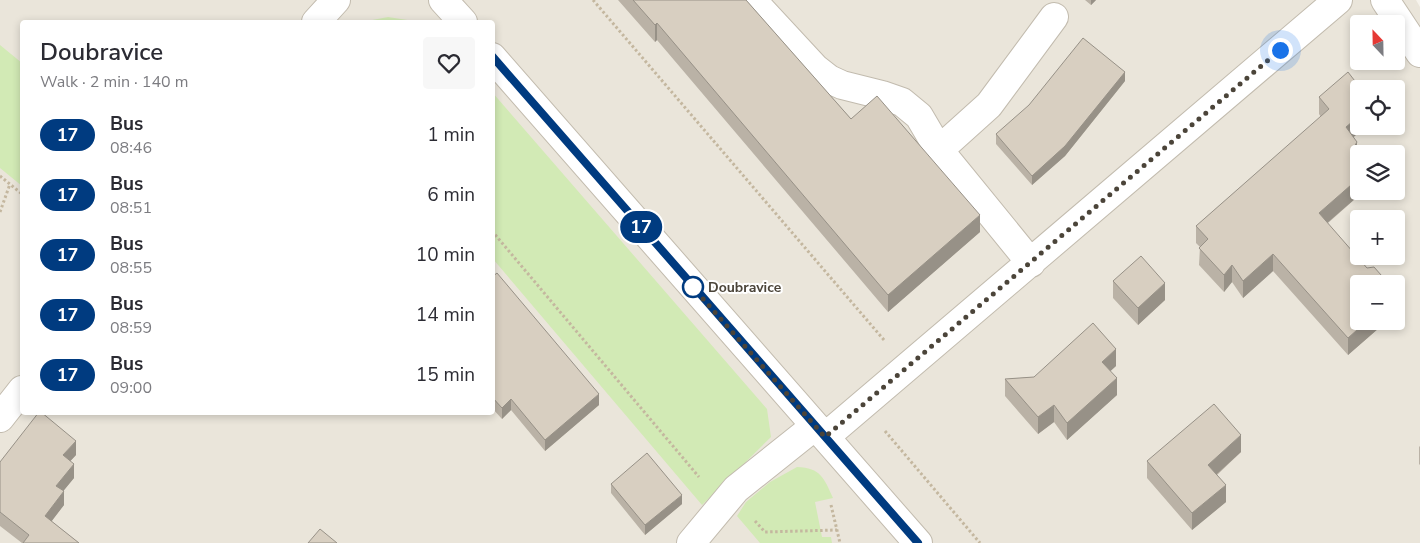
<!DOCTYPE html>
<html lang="en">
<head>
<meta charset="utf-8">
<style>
	body { margin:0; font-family:"Nunito Sans",sans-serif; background:#f7f7f7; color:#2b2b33; height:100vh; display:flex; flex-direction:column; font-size:19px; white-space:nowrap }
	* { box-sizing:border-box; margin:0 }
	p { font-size:16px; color:#7c7c81 }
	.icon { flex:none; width:28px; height:28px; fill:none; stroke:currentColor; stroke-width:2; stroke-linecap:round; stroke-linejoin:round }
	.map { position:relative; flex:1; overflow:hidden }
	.side { position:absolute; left:20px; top:20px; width:475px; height:395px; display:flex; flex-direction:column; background:#fff; border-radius:5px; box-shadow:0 2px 8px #0003 }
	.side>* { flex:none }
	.badge { padding:0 10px; border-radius:16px; font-size:18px; line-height:32px }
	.needle { width:32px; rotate:338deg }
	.tools { position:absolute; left:1350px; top:15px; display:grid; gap:10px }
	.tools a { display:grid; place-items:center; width:55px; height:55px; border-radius:5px; background:#fff; box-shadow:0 2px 8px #0003; font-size:25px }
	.you { position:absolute; width:25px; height:25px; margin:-12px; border:4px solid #fff; border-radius:50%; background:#1a73e8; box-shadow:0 0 0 8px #1a73e833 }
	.map>.badge { position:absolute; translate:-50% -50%; box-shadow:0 0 0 2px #fff }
	.round { display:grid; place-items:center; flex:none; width:52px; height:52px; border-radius:5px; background:#f7f7f7 }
	.overview { display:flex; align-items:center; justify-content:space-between; height:85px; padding:0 20px }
	h1 { font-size:24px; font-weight:600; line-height:38px }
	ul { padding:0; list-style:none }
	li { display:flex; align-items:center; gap:15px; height:60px; padding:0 20px }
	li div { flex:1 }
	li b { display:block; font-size:19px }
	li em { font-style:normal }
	li .badge { min-width:55px; font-weight:700; text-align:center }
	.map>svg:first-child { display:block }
	.residential { fill:#eae5da; fill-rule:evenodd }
	.green { fill:#d2eab5 }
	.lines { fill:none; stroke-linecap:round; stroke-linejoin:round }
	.minor-casing { stroke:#c2bbae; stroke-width:30 }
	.path { stroke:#c4b79f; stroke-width:3; stroke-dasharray:2.5 2.5; stroke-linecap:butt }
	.minor { stroke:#fff; stroke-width:28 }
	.wall { fill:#bab2a6 }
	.shaded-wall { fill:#979187 }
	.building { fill:#d8cfc1; stroke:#979187 }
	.line-casing { stroke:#fff; stroke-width:11 }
	.line { stroke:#003b80; stroke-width:8 }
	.walk { stroke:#4b4439; stroke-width:5; stroke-dasharray:0 9 }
	.stop-dot { fill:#fff; stroke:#003b80; stroke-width:2.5 }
	.labels { text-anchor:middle; stroke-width:4; stroke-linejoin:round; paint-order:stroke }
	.stop-label { font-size:14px; font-weight:bold; fill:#4b4439; stroke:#fff; text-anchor:start }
</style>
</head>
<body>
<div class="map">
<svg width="1420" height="543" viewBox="0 0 1420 543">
	<rect width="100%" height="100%" fill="#f6f3ec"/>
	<path class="residential" d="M 0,0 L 1416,0 L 1420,7 L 1420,543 L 0,543 ZM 22,22 L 492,22 L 492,412 L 22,412 ZM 1359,24 L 1396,24 L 1396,61 L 1359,61 ZM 1359,89 L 1396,89 L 1396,126 L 1359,126 ZM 1359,154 L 1396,154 L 1396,191 L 1359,191 ZM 1359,219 L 1396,219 L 1396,256 L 1359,256 ZM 1359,284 L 1396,284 L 1396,321 L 1359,321 Z"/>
	<path class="green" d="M 388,17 L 420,22 L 362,22 Z
		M 0,45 L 22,63 L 22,186 L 0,168 Z
		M 492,92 L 767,409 L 771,437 L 702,505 L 493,259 Z
		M 797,467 C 821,468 824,478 833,498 L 815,502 L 822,537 L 831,537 L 832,543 L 760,543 L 737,516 L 746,502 L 770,482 Z"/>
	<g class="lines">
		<defs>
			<path id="minor" d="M 443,0 L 463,22
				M 752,0 L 815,68 L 829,79 L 842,85 L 882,95 L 902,102 L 919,116 L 939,150 L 1031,263
				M 1385,0 L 1420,53
				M 316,22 L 336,0
				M 492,57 L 918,543
				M 939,150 L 989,105 L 1054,17
				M 0,418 L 22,390
				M 825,437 L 1338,0
				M 691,543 L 736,489 L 815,426"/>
		</defs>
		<use href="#minor" class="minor-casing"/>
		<path class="path" d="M 593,0 L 884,340
			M 0,176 L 22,194
			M 0,212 L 10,184
			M 492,231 L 699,477
			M 885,431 L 980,543
			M 831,505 L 840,543
			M 755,521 L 765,532 L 837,530"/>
		<use href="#minor" class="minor"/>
	</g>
	<path class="wall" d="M 618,0 L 746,0 L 851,119 L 980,232 L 888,312 L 657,40 L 655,42 Z
		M 1085,0 L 1096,0 L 1091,5 Z
		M 1125,81 L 1065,156 L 1032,185 L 996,144 L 996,134 Z
		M 1319,97 L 1353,137 L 1357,151 L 1359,191 L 1364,191 L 1328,223 L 1359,321 L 1387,321 L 1348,355 L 1273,271 L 1243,298 L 1232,282 L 1224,292 L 1199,265 L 1200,247 L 1196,243 L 1196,226 L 1321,117 L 1319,114 Z
		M 492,277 L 599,405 L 545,451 L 511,410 L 502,419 L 492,408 Z
		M 1113,281 L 1165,300 L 1138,325 L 1113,298 Z
		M 1116,366 L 1110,371 L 1117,395 L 1067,440 L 1054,422 L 1038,434 L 1005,396 L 1005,379 L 1034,377 Z
		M 1420,446 L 1420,465 L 1419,464 L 1419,447 Z
		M 1241,452 L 1217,475 L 1226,502 L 1192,530 L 1147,478 L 1147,461 Z
		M 76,455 L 70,461 L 74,478 L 63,491 L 64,505 L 51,521 L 79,543 L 22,543 L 0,526 L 0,462 Z
		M 611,484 L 682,504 L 645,535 L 611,493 Z"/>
	<path class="shaded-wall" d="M 1091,0 L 1096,0 L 1091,5 Z
		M 657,23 L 657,40 L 655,42 L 655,25 Z
		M 1125,72 L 1125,81 L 1065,156 L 1032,185 L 1032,176 Z
		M 1359,116 L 1359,126 L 1366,126 L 1346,144 L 1346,127 Z
		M 1357,142 L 1357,159 L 1354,147 Z
		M 1359,178 L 1359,191 L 1364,191 L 1319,230 L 1319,213 Z
		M 980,215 L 980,232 L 888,312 L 888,295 Z
		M 1273,254 L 1273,271 L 1243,298 L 1243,281 Z
		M 1232,265 L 1232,282 L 1224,292 L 1224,275 Z
		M 1165,283 L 1165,300 L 1138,325 L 1138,308 Z
		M 1398,295 L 1398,312 L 1396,313 L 1396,296 Z
		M 1367,321 L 1387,321 L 1348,355 L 1348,338 Z
		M 1116,349 L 1116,366 L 1102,379 L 1102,362 Z
		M 1117,378 L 1117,395 L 1067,440 L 1067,423 Z
		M 599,394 L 599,405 L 545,451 L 545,440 Z
		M 511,399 L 511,410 L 502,419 L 502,408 Z
		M 1054,405 L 1054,422 L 1038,434 L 1038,417 Z
		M 1241,435 L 1241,452 L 1208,482 L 1208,465 Z
		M 76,441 L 76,455 L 63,469 L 63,455 Z
		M 74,464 L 74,478 L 56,500 L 56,486 Z
		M 1226,485 L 1226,502 L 1192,530 L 1192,513 Z
		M 64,491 L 64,505 L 45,530 L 45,516 Z
		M 682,495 L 682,504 L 645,535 L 645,525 Z"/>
	<path class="building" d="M 633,0 L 746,0 L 851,119 L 877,96 L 980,215 L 888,295 L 657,23 L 655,25 Z
		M 1083,38 L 1125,72 L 1065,146 L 1032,176 L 996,134 L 1029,105 Z
		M 1348,72 L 1361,89 L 1359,89 L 1359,116 L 1346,127 L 1357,142 L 1354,147 L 1359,154 L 1359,178 L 1319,213 L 1367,268 L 1374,267 L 1389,284 L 1359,284 L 1359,321 L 1367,321 L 1348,338 L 1273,254 L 1243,281 L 1232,265 L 1224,275 L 1199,248 L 1208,239 L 1196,226 L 1329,109 L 1319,97 Z
		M 1141,256 L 1165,283 L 1138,308 L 1113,281 Z
		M 497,273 L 599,394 L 545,440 L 511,399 L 502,408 L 492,397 L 492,277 Z
		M 1093,323 L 1116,349 L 1102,362 L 1117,378 L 1067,423 L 1054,405 L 1038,417 L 1005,379 L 1034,377 Z
		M 1214,404 L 1241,435 L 1208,465 L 1226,485 L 1192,513 L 1147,461 Z
		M 39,412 L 41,412 L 76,441 L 63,455 L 74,464 L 56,486 L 64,491 L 45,516 L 79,543 L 23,543 L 29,535 L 0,512 L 0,462 Z
		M 647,453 L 682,495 L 645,525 L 611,484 Z
		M 320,529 L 337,543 L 308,543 Z"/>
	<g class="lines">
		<defs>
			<path id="line" d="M 492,56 L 918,543"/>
		</defs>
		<use href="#line" class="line-casing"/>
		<use href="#line" class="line"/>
		<path class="walk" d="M 693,287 L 689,283 L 825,437 L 1280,50"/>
	</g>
	<circle class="stop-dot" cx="693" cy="287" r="10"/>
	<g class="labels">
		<g class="stop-label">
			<text x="708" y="292">Doubravice</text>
		</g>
	</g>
</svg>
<div class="tools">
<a><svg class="needle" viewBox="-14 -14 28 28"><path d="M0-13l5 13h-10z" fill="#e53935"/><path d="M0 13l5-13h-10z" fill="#7c7c81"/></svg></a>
<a><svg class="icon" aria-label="locate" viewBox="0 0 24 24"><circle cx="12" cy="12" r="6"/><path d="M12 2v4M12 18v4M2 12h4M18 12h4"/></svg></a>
<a><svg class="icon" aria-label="layers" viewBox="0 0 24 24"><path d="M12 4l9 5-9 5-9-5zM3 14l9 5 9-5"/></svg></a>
<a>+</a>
<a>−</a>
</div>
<div class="you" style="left:1280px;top:50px"></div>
<b class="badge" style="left:641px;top:227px;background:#003b80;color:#fff">17</b>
<section class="side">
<div class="overview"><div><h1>Doubravice</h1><p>Walk · 2 min · 140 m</p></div><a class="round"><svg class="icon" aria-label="heart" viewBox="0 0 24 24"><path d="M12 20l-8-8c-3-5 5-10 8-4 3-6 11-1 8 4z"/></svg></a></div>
<ul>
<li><span class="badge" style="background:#003b80;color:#fff">17</span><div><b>Bus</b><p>08:46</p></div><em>1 min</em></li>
<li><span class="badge" style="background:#003b80;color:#fff">17</span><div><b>Bus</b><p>08:51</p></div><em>6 min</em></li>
<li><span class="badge" style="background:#003b80;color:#fff">17</span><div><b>Bus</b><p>08:55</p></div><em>10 min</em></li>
<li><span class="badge" style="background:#003b80;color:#fff">17</span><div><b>Bus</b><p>08:59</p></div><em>14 min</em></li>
<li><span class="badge" style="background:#003b80;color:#fff">17</span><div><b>Bus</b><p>09:00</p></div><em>15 min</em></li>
</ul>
</section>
</div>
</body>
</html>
